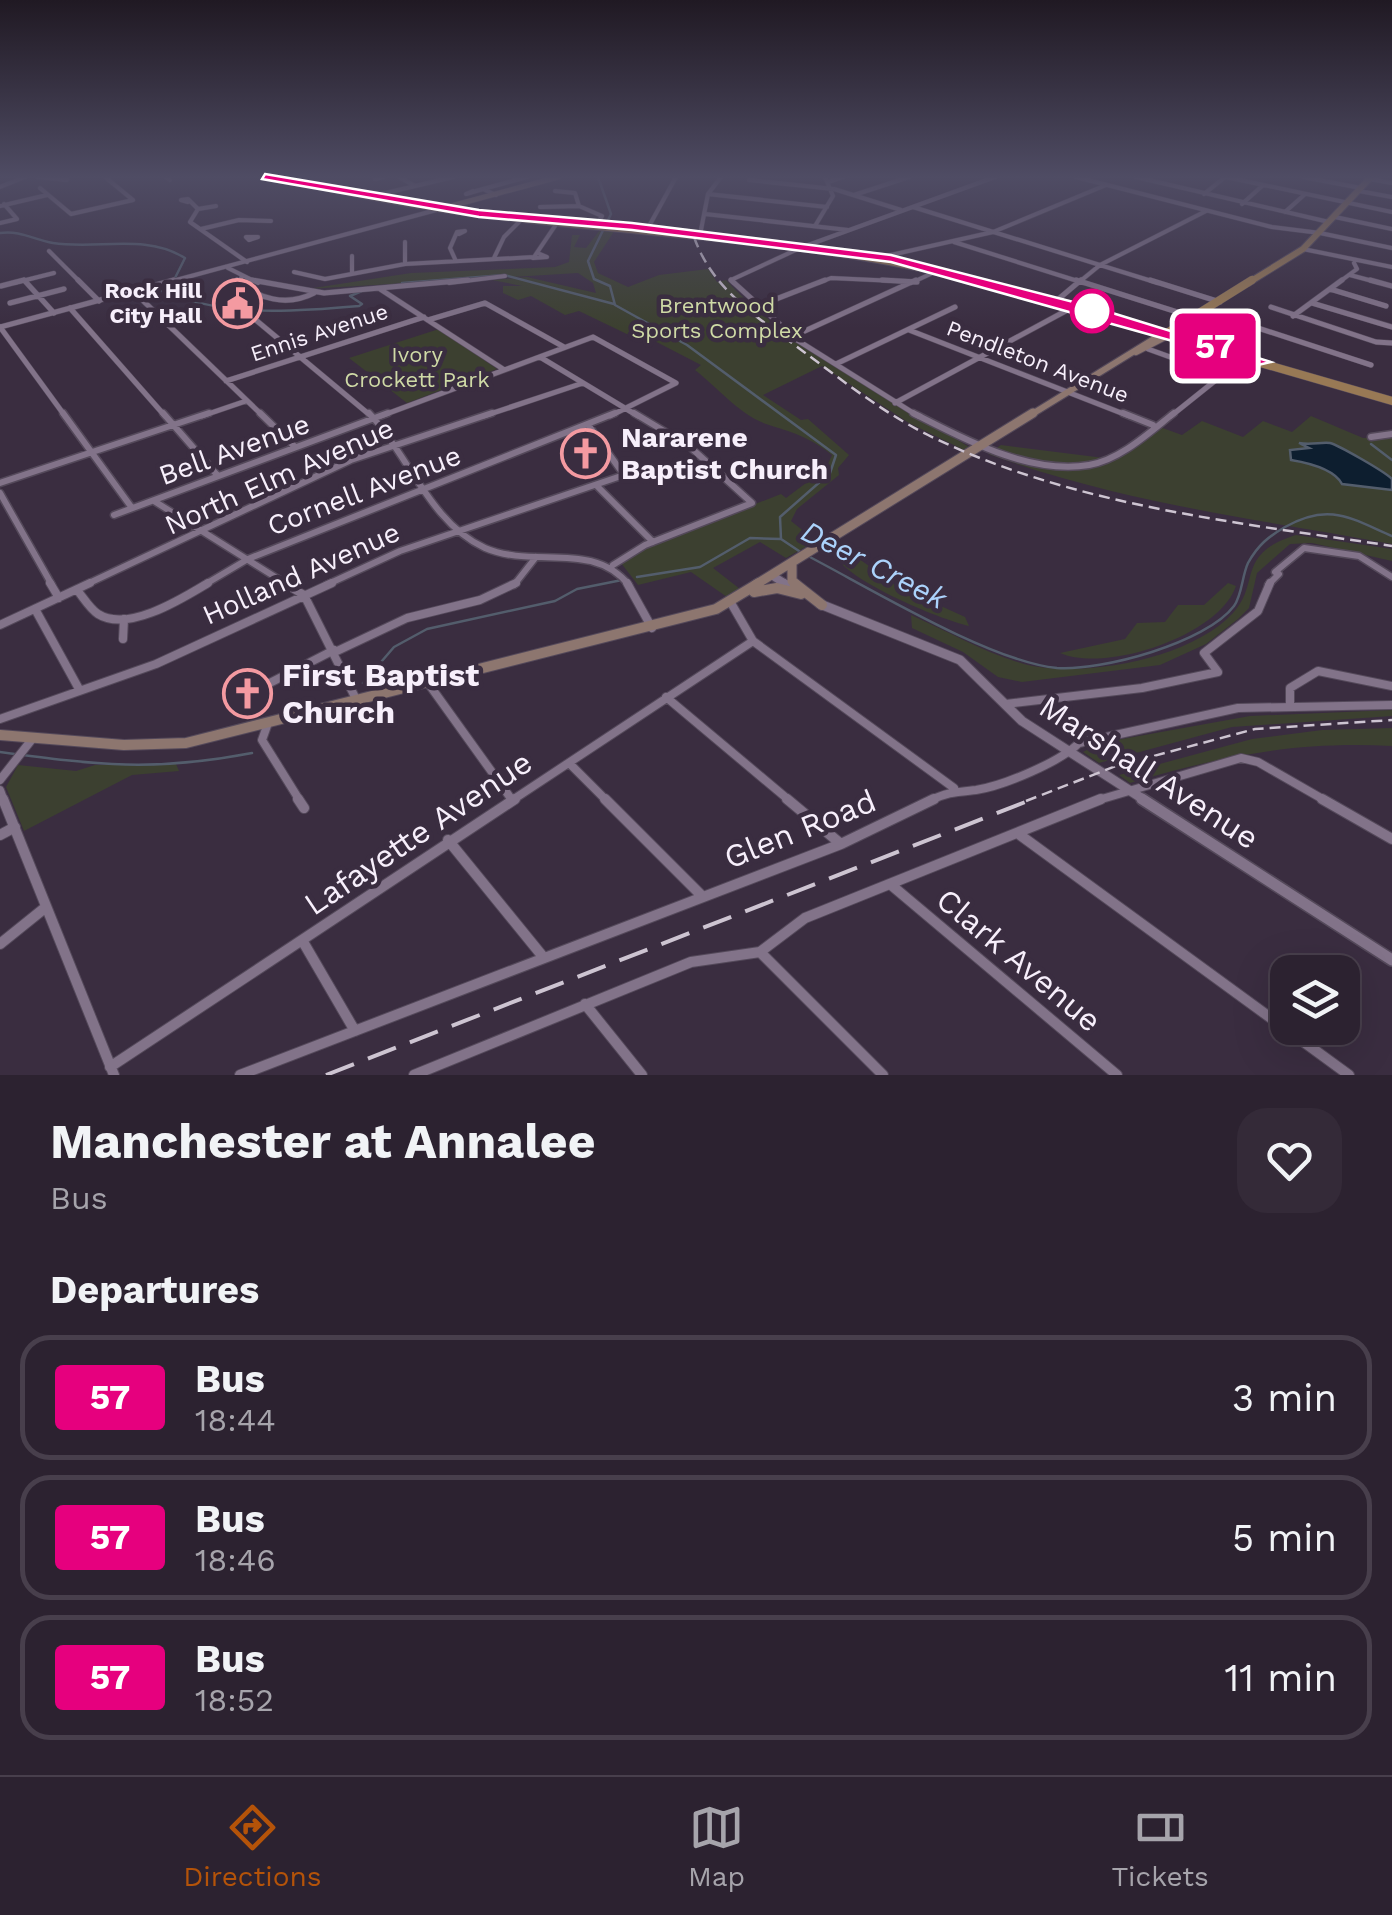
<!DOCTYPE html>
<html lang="en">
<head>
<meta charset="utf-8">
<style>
	body { margin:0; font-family:"Work Sans",sans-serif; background:#342a38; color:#f1f3f6; height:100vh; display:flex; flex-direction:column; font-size:38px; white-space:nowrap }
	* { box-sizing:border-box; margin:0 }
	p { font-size:32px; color:#a6a4ab }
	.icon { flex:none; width:55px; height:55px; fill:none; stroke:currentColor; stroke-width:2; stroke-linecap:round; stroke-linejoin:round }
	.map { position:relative; height:1075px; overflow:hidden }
	.details { display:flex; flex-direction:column; background:#2c2230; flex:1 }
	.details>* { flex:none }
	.badge { padding:0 20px; border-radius:8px; font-size:35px; line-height:65px }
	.fabs { position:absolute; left:1270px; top:955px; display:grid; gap:20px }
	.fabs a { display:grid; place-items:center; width:90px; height:90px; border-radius:20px; background:#2c2230; box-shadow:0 10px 40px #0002,0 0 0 2px #483f4c; font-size:50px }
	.map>.badge { position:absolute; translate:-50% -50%; box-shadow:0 0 0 5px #fff }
	h2 { padding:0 50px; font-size:38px; line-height:90px }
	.round { display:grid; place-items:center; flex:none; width:105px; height:105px; border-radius:30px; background:#342a38 }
	.summary { display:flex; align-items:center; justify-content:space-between; height:170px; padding:0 50px }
	h1 { font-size:48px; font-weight:700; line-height:75px }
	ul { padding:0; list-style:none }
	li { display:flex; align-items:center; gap:30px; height:125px; margin:0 20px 15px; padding:0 30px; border:5px solid #483f4c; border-radius:30px }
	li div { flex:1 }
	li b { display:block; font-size:38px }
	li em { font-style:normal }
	li .badge { min-width:110px; font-weight:700; text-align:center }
	.tab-bar { display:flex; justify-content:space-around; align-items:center; height:140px; border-top:2px solid #483f4c; background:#2c2230; font-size:28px; color:#a6a4ab }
	.tab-bar a { display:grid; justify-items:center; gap:5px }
	.tab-bar .on { color:#b45309 }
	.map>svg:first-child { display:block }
	.green { fill:#3c4030 }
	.water { fill:#0d1e2f; stroke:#535d6c; stroke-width:2.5 }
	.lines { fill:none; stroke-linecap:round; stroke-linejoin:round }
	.stream { stroke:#535d6c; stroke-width:2.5 }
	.minor-far4-casing { stroke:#54495a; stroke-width:5 }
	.minor-far3-casing { stroke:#54495a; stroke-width:6 }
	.minor-far2-casing { stroke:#54495a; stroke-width:9 }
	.minor-far1-casing { stroke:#54495a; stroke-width:10 }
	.minor-casing { stroke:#54495a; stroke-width:12 }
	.tertiary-far4-casing { stroke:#54495a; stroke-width:5 }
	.tertiary-far3-casing { stroke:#54495a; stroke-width:6 }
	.tertiary-far2-casing { stroke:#54495a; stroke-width:10 }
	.tertiary-far1-casing { stroke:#54495a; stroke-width:11 }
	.tertiary-casing { stroke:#54495a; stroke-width:14 }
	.secondary-far3-casing { stroke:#54495a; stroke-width:6 }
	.secondary-far2-casing { stroke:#54495a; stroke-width:8 }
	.secondary-far1-casing { stroke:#54495a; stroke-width:11 }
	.secondary-casing { stroke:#54495a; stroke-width:12 }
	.primary-far1-casing { stroke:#54495a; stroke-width:8 }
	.primary-casing { stroke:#54495a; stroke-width:9 }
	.minor-far4 { stroke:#827389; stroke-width:4 }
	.minor-far3 { stroke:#827389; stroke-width:5 }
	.minor-far2 { stroke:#827389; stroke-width:6 }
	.minor-far1 { stroke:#827389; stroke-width:8 }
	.minor { stroke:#827389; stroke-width:10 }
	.tertiary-far4 { stroke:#827389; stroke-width:4 }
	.tertiary-far3 { stroke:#827389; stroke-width:5 }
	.tertiary-far2 { stroke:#827389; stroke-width:8 }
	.tertiary-far1 { stroke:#827389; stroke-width:9 }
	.tertiary { stroke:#827389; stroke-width:11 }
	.secondary-far3 { stroke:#8d766f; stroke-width:5 }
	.secondary-far2 { stroke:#8d766f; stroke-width:6 }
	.secondary-far1 { stroke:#8d766f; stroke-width:9 }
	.secondary { stroke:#8d766f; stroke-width:10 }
	.primary-far1 { stroke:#987955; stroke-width:6 }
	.primary { stroke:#987955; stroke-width:8 }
	.rail-far1 { stroke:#cdc4d1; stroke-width:2.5; stroke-dasharray:11 6; stroke-linecap:butt }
	.rail { stroke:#cdc4d1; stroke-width:4; stroke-dasharray:30 15; stroke-linecap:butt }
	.line { fill:#e6007e; stroke:#fff; stroke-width:2.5 }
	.stop-dot { fill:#fff; stroke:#e6007e; stroke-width:5 }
	.labels { text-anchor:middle; stroke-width:9; stroke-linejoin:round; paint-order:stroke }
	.far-poi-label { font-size:22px; font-weight:bold; fill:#f7effb; stroke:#3a2d40; text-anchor:end }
	.far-park-label { font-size:22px; fill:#cfdaa6; stroke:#3a2d40 }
	.far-street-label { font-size:22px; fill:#f7effb; stroke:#3a2d40 }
	.poi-label { font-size:28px; font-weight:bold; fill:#f7effb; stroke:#3a2d40; text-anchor:start }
	.street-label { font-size:28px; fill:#f7effb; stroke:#3a2d40 }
	.water-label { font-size:30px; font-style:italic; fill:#abd2fb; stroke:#3a2d40 }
	.near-poi-label { font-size:32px; font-weight:bold; fill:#f7effb; stroke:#3a2d40; text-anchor:start }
	.near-street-label { font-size:32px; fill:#f7effb; stroke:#3a2d40 }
</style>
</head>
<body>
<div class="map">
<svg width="1392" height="1075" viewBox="0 0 1392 1075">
	<rect width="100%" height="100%" fill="#3a2d40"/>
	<path class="green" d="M 603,226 L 617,227 L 594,262 L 598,273 L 628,287 L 659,275 L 708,269 L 717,282 L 726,280 C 793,352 888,395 969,447 L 964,450 L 909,423 L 822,366 L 763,395 L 801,420 L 808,419 L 849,455 L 838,468 L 839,475 L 797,509 L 791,521 L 816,541 L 786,558 L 760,542 L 713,568 L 740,589 L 727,597 L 691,572 L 638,585 L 621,563 L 650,545 L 781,494 L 786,498 L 826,468 L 832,455 C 810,437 791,432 766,424 C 739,414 718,388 695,370 L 701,365 L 643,335 L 633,337 L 579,311 L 565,315 L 531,296 L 518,300 L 503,293 L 503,286 L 522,286 L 492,280 L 527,277 L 596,293 L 593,283 L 578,273 L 307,289 L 411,273 L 555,267 L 569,262 L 572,235 L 580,235 L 574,247 L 586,248 Z
		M 439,329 L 497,369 L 407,403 L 349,358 Z
		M 1311,416 L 1363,438 L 1392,437 L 1392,544 C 1250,518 1124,503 988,454 L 1001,445 L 1112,459 L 1157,426 L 1182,435 L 1202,421 L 1243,437 L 1263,421 L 1292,432 Z
		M 1296,535 L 1392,549 L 1392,561 L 1312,543 L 1290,544 L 1257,573 L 1249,608 L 1238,619 L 1206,644 L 1160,665 L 1022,682 L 998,677 L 963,652 L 912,628 L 911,615 C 947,631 985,653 1024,664 C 1082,679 1191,659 1233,613 C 1261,583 1235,554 1296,535 Z
		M 839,551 L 855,556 L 897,586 L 965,617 L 969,626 C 939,619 847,581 834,554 Z
		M 1228,583 L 1236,586 C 1219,636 1106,673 1060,653 L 1125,639 L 1137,623 L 1165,622 L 1178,605 L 1204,605 Z
		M 1392,710 L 1392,716 L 1232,727 L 1099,763 L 1083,752 L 1100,743 L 1250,716 Z
		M 1392,728 L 1392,746 C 1296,741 1222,756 1130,783 L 1119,775 L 1252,739 L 1322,730 Z
		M 176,764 L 179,771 L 132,775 L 24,831 L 6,787 L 18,765 L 76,771 L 95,765 Z"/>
	<path class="water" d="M 1299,443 C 1311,445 1321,442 1330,443 C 1338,445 1384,471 1392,479 L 1392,490 L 1342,484 C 1334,469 1309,463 1291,460 L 1290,450 L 1309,448 Z"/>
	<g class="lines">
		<path class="stream" d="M 598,177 L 611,214 L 588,261 L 594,279 L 610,286 L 615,305 L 687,345 L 836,455 L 830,473 L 780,517 L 781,539 L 799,551
			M 0,233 C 21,230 34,240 53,243 C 97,250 145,233 185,258 L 175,278
			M 402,283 L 504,275 L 614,304
			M 154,287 C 217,318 292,312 359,306 L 362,304 L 350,296 L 362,291
			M 1371,444 L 1392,460
			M 806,555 C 868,587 991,662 1057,668 C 1102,671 1206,643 1234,606 C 1242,595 1242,576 1248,563 C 1258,545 1268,537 1285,527 C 1329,502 1350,518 1392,536
			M 637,577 L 700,567 L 750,538 L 781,539
			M 363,683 L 394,647 L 427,629 L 555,601 L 577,589 L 622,580
			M 0,752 C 97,765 154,772 252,753"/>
		<defs>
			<path id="minor-far4" d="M 37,177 L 67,180
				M 166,177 L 170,180
				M 399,177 L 415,186
				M 1136,177 L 1329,222
				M 1226,177 L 1392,212
				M 1303,177 L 1361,188
				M 375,179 L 384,177
				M 1370,179 L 1392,183
				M 749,180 L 834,189 L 901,210
				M 828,182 L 843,177
				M 0,187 L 25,177
				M 40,188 L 71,214 L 133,200 L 105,177
				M 473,191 L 466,194 L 483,189
				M 555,191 L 575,193 L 579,206
				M 1359,191 L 1392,197
				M 708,194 L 827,207
				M 1204,194 L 1225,177
				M 496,195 L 483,189 L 527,177
				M 854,195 L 909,177
				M 373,196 L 453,177
				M 188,202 L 181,200 L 188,199 L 198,209 L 190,222 L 247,262
				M 1242,204 L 1262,186
				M 0,206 L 47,195
				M 579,206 L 602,216 L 598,223
				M 540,207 L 579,206
				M 913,207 L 1158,283
				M 198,209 L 216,206
				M 1285,212 L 1304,195
				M 705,214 L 848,230
				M 1335,217 L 1392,229
				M 0,223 L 17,219 L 4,204
				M 815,226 L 833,196 L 825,177
				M 648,228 L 676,177
				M 201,229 L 239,220 L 271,221
				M 1320,233 L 1392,248
				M 700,235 L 708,194 L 721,177
				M 246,237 L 258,237 L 249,240 Z
				M 405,242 L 405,264
				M 954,242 L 1084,283
				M 1303,249 L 1392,267
				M 49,251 L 81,283
				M 352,256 L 352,274
				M 882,257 L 993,232 L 1106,185
				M 494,258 L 504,237 L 523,218
				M 533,258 L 547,257 L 540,254
				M 455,259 L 450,248 L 457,232 L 465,231 L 459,234
				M 228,268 L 258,283
				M 294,272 L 325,279 L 405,264 L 534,257 L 559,220
				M 1350,275 L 1380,283
				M 24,280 L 27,283
				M 14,283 L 54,273
				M 239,283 L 241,278
				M 449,283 L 505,276
				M 734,283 L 731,280 L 800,248 L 995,177
				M 818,283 L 831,278 L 917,282
				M 911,283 L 939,270
				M 1078,283 L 1100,265 L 1206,211
				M 1338,283 L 1357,269 L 1354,263"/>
			<path id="minor-far3" d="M 24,280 L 54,313
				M 78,280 L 99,301
				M 237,280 C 257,299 287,307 314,293
				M 252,280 L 324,293 L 468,280
				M 731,280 L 797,340 L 918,416
				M 882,280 L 917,282
				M 1076,280 L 1193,317
				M 1150,280 L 1220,302
				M 1370,280 L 1392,286
				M 1,286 L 24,280
				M 380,289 L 503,369
				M 1330,289 L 1386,306
				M 134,292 L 263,416
				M 1055,302 L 1081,280
				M 10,303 L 64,289
				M 1312,303 L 1392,327
				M 758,306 L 825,280
				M 1271,307 L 1376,342 L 1392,343
				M 70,308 L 165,416
				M 1206,311 L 1371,365
				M 251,316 L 371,416
				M 1293,316 L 1342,280
				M 428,320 L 485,303 L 564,347
				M 0,327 L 65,416
				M 909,330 L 1129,416
				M 796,335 L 916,280
				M 1148,349 L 1220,375
				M 540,357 L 638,416
				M 836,364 L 955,307
				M 226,381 L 424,317
				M 895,403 L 1073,307
				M 202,416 L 246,401
				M 381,416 L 593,337 L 676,383 L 610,416
				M 484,416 L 583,383
				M 1171,416 L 1221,376"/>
			<path id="minor-far2" d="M 63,413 L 132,508
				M 163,413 L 218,476
				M 260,413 L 295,447
				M 369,413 C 408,454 430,523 485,548 C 534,569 592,540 629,585
				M 913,413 C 964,439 1029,475 1089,465 C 1120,460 1150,432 1174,413
				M 1123,413 L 1153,425
				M 1371,437 L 1392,434
				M 0,483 L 209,413
				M 596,485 L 653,542
				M 0,493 L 52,585
				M 154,501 L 288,585
				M 114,515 L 388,413
				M 613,565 L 645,545 L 752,503 L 689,446 L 634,413
				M 85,585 L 351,460 L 492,413
				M 204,585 L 248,559 L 615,413
				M 326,585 L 400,551 L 624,475 L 589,426
				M 514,585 L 536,557
				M 1268,585 L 1279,574 L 1275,572 L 1304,548 L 1359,556 L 1392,577"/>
			<path id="minor-far1" d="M 50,583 L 59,598
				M 284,583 L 304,595 L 357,701
				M 627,583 L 652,628
				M 77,590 C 83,597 90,609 98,614 C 128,633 183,598 208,583
				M 731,603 L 753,641 L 954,788
				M 35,609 L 79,689
				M 0,625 L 90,583
				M 123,639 L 124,619
				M 335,652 L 407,618 L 480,600 L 516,583
				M 428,683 L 512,800
				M 262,687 L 334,650
				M 666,697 L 790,801
				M 1006,704 L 1142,688 L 1218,672 L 1204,653 L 1258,611 L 1270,583
				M 1290,707 L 1290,688 L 1318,671 L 1392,686
				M 0,719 L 156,664 L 332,583
				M 267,726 L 262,740 L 300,801
				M 569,763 L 607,801
				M 0,780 L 33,738
				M 0,790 L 4,801
				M 511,801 L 753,641
				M 929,801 C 947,792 957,792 976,790 C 1003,786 1060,762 1079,743 L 1238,708 L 1392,705
				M 1095,801 L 1241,758 L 1258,762 L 1326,801"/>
			<path id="minor" d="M 3,799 L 114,1075
				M 298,799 L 304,808
				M 605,799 L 702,896
				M 787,799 L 841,844
				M 1322,799 L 1392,839
				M 0,835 L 15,827
				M 1020,835 L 1349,1075
				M 448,840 L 544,958
				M 890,884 L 1117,1075
				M 302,940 L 355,1031
				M 0,944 L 46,907
				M 760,952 L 883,1075
				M 585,1004 L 642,1075
				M 110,1067 L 515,799
				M 240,1075 L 841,844 L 934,799
				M 414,1075 L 691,962 L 760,952 L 805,918 L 1101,799"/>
			<path id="tertiary-far4" d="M 1076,177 L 1272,227 L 1320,233
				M 165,283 L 440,209"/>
			<path id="tertiary-far3" d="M 0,327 L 174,280"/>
			<path id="tertiary-far2" d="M 773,576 L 787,585"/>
			<path id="tertiary-far1" d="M 783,583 L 795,590
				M 820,604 L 960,660 L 1022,721 L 1146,801"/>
			<path id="tertiary" d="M 1142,799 L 1392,960"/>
			<path id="secondary-far3" d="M 440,209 L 558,177"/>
			<path id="secondary-far2" d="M 1136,352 L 1167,336
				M 1029,416 L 1162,334"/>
			<path id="secondary-far1" d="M 792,565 L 792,581 L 797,585
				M 755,585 L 1033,413"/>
			<path id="secondary" d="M 794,583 L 822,605
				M 754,592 L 777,588 L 801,594
				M 0,735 L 124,745 L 186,743 L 716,609 L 759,583"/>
			<path id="primary-far1" d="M 265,177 C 333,189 400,204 468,213 C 641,235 814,238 983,283
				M 1248,283 L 1303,249 L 1371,177"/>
			<path id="primary" d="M 974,280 L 1392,401
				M 1167,333 L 1252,280"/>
		</defs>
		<use href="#minor-far4" class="minor-far4-casing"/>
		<use href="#minor-far3" class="minor-far3-casing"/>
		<use href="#minor-far2" class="minor-far2-casing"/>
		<use href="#minor-far1" class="minor-far1-casing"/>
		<use href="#minor" class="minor-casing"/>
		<use href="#tertiary-far4" class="tertiary-far4-casing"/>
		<use href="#tertiary-far3" class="tertiary-far3-casing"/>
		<use href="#tertiary-far2" class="tertiary-far2-casing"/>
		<use href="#tertiary-far1" class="tertiary-far1-casing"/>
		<use href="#tertiary" class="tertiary-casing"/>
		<use href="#secondary-far3" class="secondary-far3-casing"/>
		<use href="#secondary-far2" class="secondary-far2-casing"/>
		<use href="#secondary-far1" class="secondary-far1-casing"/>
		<use href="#secondary" class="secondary-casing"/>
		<use href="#primary-far1" class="primary-far1-casing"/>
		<use href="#primary" class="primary-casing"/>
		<use href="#minor-far4" class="minor-far4"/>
		<use href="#minor-far3" class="minor-far3"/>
		<use href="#minor-far2" class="minor-far2"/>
		<use href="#minor-far1" class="minor-far1"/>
		<use href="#minor" class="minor"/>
		<use href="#tertiary-far4" class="tertiary-far4"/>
		<use href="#tertiary-far3" class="tertiary-far3"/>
		<use href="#tertiary-far2" class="tertiary-far2"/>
		<use href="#tertiary-far1" class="tertiary-far1"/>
		<use href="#tertiary" class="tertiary"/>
		<use href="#secondary-far3" class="secondary-far3"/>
		<use href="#secondary-far2" class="secondary-far2"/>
		<use href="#secondary-far1" class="secondary-far1"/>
		<use href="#secondary" class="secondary"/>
		<use href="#primary-far1" class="primary-far1"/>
		<use href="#primary" class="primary"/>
		<path class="rail-far1" d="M 694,237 C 712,288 754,315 796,346 C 838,377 880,411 928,435 C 1072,506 1235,522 1392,546
			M 1026,801 L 1116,766 L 1255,729 L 1392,720"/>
		<path class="rail" d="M 326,1075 L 1033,799"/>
	</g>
	<linearGradient id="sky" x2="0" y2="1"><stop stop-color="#201923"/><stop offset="0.54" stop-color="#4f4c64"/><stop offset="1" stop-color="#4f4c64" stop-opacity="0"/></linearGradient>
	<rect width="1392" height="328" fill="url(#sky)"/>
	<path class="line" d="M 265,174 L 479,210 L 632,223 L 891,255 L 1093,307 L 1271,362 L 1258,365 L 891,262 L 632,230 L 479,217 L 262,179 Z"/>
	<defs>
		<symbol id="civic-ring" viewBox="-11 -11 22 22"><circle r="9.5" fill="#3a2d40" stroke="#f49aa1" stroke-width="1.5"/><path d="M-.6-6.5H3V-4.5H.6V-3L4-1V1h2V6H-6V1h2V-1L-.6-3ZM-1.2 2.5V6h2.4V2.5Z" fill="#f49aa1"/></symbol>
		<symbol id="church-ring" viewBox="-11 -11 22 22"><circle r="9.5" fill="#3a2d40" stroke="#f49aa1" stroke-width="1.5"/><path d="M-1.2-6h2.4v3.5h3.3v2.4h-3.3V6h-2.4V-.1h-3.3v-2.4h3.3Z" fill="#f49aa1"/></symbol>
	</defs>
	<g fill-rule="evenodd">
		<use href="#civic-ring" x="210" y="276" width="55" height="55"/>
		<use href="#church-ring" x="558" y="426" width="55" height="55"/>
		<use href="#church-ring" x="220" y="666" width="55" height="55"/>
	</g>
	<circle class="stop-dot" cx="1092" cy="311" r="20"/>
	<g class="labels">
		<g class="far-poi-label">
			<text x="202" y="298">Rock Hill<tspan x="202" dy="25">City Hall</tspan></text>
		</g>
		<g class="far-park-label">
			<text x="717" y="313">Brentwood<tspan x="717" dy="25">Sports Complex</tspan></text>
			<text x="417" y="362">Ivory<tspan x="417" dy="25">Crockett Park</tspan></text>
		</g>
		<g class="far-street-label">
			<text transform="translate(319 332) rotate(-18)" y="8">Ennis Avenue</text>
			<text transform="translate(1038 361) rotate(21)" y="8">Pendleton Avenue</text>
		</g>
		<g class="poi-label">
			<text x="621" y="447">Nararene<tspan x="621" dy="32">Baptist Church</tspan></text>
		</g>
		<g class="street-label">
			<text transform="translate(234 449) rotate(-20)" y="10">Bell Avenue</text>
			<text transform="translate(279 476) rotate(-24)" y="10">North Elm Avenue</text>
			<text transform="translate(364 490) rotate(-21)" y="10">Cornell Avenue</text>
			<text transform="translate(301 573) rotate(-24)" y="10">Holland Avenue</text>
		</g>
		<g class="water-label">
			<text transform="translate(874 565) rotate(27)" y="10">Deer Creek</text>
		</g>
		<g class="near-poi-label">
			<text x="282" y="686">First Baptist<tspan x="282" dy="37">Church</tspan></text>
		</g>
		<g class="near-street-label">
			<text transform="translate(1149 772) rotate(33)" y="11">Marshall Avenue</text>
			<text transform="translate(800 829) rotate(-22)" y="11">Glen Road</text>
			<text transform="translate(418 833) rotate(-34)" y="11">Lafayette Avenue</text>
			<text transform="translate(1019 960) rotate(40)" y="11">Clark Avenue</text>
		</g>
	</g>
</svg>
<div class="fabs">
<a><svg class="icon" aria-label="layers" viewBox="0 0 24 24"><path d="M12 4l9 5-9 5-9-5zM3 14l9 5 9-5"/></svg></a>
</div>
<b class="badge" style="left:1215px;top:346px;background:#e6007e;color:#fff">57</b>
</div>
<section class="details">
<div class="summary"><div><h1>Manchester at Annalee</h1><p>Bus</p></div><a class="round"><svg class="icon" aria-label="heart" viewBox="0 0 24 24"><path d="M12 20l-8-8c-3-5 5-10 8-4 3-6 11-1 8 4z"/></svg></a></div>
<h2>Departures</h2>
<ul>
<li><span class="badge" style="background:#e6007e;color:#fff">57</span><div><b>Bus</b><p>18:44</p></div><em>3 min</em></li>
<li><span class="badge" style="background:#e6007e;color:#fff">57</span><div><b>Bus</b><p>18:46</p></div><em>5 min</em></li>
<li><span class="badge" style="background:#e6007e;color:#fff">57</span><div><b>Bus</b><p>18:52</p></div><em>11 min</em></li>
</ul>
</section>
<nav class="tab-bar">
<a class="on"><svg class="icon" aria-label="directions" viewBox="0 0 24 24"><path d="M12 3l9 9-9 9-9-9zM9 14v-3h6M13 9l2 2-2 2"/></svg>Directions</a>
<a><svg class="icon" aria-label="map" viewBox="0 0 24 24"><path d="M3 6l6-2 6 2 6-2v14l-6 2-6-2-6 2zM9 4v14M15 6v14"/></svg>Map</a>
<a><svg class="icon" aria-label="tickets" viewBox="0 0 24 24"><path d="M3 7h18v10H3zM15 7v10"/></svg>Tickets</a>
</nav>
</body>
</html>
